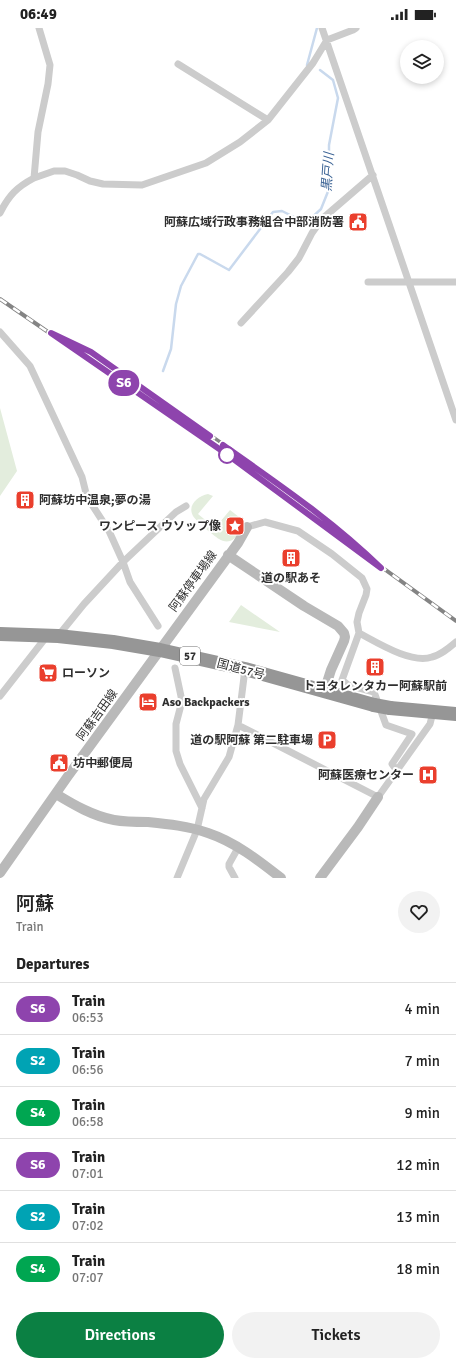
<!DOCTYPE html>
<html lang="en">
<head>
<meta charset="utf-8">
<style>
	body { margin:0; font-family:Signika,"Noto Sans JP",sans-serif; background:#f2f2f2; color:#222; height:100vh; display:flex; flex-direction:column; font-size:15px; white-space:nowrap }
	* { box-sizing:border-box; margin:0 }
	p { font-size:13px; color:#767676 }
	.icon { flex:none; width:22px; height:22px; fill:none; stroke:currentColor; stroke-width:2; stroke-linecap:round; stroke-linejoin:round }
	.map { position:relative; height:850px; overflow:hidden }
	.drawer { display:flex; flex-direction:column; background:#fff; flex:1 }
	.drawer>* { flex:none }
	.badge { padding:0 8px; border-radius:13px; font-size:14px; line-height:26px }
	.controls { position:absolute; left:400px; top:12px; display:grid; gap:8px }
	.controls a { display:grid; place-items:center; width:44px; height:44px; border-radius:50%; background:#fff; box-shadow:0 2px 6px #0003; font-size:20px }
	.map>.badge { position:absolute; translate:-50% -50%; box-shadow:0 0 0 2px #fff }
	h2 { padding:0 16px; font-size:15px; line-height:36px }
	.round { display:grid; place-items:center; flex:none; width:42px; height:42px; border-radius:21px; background:#f2f2f2 }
	.head { display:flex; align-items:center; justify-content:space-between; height:68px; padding:0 16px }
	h1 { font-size:19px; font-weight:600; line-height:30px }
	.cta { display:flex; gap:8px; margin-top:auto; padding:8px 16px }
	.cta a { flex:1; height:46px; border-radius:24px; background:#0b8043; color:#fff; font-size:16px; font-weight:600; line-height:46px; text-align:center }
	.cta a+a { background:#f2f2f2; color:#222 }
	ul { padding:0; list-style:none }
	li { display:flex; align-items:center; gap:12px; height:52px; padding:0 16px; border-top:1px solid #e0e0e0 }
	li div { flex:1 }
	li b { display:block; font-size:15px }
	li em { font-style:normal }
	li .badge { min-width:44px; font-weight:700; text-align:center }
	.status { display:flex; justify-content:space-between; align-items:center; height:28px; padding:0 20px; background:#fff; direction:ltr }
	.status svg { height:11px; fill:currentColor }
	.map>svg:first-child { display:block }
	.green { fill:#e3eddd }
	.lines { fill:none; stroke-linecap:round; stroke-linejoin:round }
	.stream { stroke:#c9d9ed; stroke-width:2.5 }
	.street { stroke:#ccc; stroke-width:7 }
	.secondary { stroke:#b9b9b9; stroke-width:10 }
	.highway { stroke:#969696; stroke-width:14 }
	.rail-casing { stroke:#848484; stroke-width:4 }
	.rail { stroke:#fff; stroke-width:2.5; stroke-dasharray:8; stroke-linecap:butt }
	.highway-bridge { stroke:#969696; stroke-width:14 }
	.line-casing { stroke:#fff; stroke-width:9 }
	.line { stroke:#8e44ad; stroke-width:6 }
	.stop-dot { fill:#fff; stroke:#8e44ad; stroke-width:2 }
	.labels { text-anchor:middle; stroke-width:4; stroke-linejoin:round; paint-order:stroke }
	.shield { fill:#fff; stroke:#6d6d6d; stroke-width:1 }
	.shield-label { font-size:11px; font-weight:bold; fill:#2f2f2f }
	.poi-label { font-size:12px; font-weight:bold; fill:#2f2f2f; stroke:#fff; text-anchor:end }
	.street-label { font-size:12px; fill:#2f2f2f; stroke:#fff }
	.water-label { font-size:13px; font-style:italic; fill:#3a6294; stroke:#fff }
</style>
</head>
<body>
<div class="status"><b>06:49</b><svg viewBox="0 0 49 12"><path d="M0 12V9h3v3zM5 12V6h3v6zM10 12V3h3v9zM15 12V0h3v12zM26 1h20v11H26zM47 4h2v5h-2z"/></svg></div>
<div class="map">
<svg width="456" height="850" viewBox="0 0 456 850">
	<rect width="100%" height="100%" fill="#fff"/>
	<path class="green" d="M 0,380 L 17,443 L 0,468 Z
		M 208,466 L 213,468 L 198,486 L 215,500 L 230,482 L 239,489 L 242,492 L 243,497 C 240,502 237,511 230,513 C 226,514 222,513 219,511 C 213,507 197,494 193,488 C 187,477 198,468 208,466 Z
		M 241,577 L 280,604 L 229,594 Z"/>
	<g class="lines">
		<path class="stream" d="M 307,37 L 317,0
			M 163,343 L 171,321 L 176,276 L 181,258 L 198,226 L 200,226 L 229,242 L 273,184 L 282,183 L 306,195 L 321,181 L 329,161 L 329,117 L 338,70 L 333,52 L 320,42"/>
		<path class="street" d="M 322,0 L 456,392
			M 178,36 L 268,92
			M 34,150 L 54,143 L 65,143 L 77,147 L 90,153 L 103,156 L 142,157 L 206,135 L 240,114 L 268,92 L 313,35 L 327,12 L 353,2 L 356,0
			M 0,185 C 9,167 17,159 34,150 L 38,104 L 48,56 L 50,37 L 39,0
			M 368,254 L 456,254
			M 241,295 L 288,244 L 299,230 L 312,205 L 322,191 L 373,147
			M 0,304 L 30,338 L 82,449 L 87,469 L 109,503 L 123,534 L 130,554 L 158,598
			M 247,499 L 265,494 L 298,503 L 332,526 L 362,550 L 367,561 L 366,567 L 359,585 L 357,594 L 359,605 C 378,615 411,636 432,629 C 441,627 449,620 456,614
			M 359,605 L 342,652 L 348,657 L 374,664 L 386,697 L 412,706 L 392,736 L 397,743
			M 58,608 L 84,576 L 123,534 L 176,484 L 186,478
			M 175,640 L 182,673 L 176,696 L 176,723 L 180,736 L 202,780
			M 0,668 L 47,608
			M 238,697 L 378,769 L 430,696 L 433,684
			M 177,850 L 197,802 L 204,771 L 229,729 L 238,697 L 245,641
			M 235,850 L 229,839 L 229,836 L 238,820"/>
		<path class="secondary" d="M 228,527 L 304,578 L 338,598 L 344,605 L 345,609 L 344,613 L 331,642 L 324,664
			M 56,766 C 74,777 93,788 114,792 C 125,794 137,794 148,794 C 168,796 188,798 208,805 C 235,814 258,832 281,850
			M 0,845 L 68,748 L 238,515 L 247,499
			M 320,850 L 358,799 L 378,769"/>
		<path class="highway" d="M 0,606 L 58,608 L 113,614 L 160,622 L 245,641 L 374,677
			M 390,680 L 456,686"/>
		<defs>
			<path id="rail" d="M 0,271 L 227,427 L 456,593
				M 76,317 C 111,334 143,360 175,383 C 223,416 271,449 317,486"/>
		</defs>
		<use href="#rail" class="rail-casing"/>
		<use href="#rail" class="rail"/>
		<path class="highway-bridge" d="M 374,677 L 390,680"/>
	</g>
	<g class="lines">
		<defs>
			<path id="line" d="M 210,408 L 91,324 L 51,305 L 228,427 L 381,540 C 333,493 277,455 223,417"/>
		</defs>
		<use href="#line" class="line-casing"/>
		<use href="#line" class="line"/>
	</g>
	<defs>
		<symbol id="civic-square" viewBox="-11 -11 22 22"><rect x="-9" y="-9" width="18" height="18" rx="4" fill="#ea3f2d" stroke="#fff"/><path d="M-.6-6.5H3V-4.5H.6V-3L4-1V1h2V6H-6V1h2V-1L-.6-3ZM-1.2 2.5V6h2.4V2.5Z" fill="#fff"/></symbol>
		<symbol id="building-square" viewBox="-11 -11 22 22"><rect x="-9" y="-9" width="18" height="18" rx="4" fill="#ea3f2d" stroke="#fff"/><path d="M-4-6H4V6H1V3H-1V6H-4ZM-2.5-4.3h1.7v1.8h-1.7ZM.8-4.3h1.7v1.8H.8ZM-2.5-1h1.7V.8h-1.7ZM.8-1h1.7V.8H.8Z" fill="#fff"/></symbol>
		<symbol id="sight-square" viewBox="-11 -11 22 22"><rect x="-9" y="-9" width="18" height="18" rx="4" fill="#ea3f2d" stroke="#fff"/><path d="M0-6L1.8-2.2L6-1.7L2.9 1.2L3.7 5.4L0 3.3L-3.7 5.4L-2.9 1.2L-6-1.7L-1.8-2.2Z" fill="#fff"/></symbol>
		<symbol id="supermarket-square" viewBox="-11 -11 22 22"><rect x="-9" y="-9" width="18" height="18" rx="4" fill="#ea3f2d" stroke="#fff"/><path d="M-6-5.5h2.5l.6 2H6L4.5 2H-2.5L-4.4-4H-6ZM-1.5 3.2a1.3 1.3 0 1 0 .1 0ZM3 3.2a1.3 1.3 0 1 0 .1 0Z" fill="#fff"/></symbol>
		<symbol id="hotel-square" viewBox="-11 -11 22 22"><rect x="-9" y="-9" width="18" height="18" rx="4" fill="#ea3f2d" stroke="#fff"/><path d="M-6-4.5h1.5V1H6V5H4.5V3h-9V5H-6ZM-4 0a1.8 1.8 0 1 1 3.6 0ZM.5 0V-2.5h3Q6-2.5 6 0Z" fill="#fff"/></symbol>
		<symbol id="parking-square" viewBox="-11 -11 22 22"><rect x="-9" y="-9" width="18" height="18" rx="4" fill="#ea3f2d" stroke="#fff"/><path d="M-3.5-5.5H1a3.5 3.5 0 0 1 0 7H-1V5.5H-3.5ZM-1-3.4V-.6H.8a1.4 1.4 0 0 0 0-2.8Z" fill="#fff"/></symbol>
		<symbol id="hospital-square" viewBox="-11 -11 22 22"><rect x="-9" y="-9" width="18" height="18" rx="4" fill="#ea3f2d" stroke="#fff"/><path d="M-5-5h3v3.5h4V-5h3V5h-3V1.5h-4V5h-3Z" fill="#fff"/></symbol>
	</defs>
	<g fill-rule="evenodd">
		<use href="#civic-square" x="347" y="183" width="22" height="22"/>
		<use href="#building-square" x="14" y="461" width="22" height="22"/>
		<use href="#sight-square" x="224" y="487" width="22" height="22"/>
		<use href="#building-square" x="280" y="519" width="22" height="22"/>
		<use href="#building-square" x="364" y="628" width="22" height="22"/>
		<use href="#supermarket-square" x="37" y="634" width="22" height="22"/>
		<use href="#hotel-square" x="137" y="663" width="22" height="22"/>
		<use href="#parking-square" x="316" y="701" width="22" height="22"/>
		<use href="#civic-square" x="48" y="724" width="22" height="22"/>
		<use href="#hospital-square" x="417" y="736" width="22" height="22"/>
	</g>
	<circle class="stop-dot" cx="227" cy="427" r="8"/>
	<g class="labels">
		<rect class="shield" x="180" y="619" width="20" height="18" rx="3"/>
		<g class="shield-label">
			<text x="190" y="632">57</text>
		</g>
		<g class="poi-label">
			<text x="344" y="198">阿蘇広域行政事務組合中部消防署</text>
			<text x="39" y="476" text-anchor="start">阿蘇坊中温泉;夢の湯</text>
			<text x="221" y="502">ワンピース ウソップ像</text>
			<text x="291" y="554" text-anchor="middle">道の駅あそ</text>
			<text x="62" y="649" text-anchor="start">ローソン</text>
			<text x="375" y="662" text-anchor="middle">トヨタレンタカー阿蘇駅前</text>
			<text x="162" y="678" text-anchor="start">Aso Backpackers</text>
			<text x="313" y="716">道の駅阿蘇 第二駐車場</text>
			<text x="73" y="739" text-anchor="start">坊中郵便局</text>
			<text x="414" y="751">阿蘇医療センター</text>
		</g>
		<g class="street-label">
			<text transform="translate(193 553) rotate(-54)" y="4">阿蘇停車場線</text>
			<text transform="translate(241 641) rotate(15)" y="4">国道57号</text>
			<text transform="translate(97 687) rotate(-54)" y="4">阿蘇吉田線</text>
		</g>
		<g class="water-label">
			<text transform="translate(327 144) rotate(-86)" y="5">黒戸川</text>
		</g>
	</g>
</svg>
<div class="controls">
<a><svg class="icon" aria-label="layers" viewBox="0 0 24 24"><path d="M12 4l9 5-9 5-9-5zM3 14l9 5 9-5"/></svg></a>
</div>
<b class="badge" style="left:124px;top:355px;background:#8e44ad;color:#fff">S6</b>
</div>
<section class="drawer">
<div class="head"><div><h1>阿蘇</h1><p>Train</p></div><a class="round"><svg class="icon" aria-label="heart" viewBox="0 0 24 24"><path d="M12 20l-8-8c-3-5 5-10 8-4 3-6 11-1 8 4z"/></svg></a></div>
<h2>Departures</h2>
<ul>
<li><span class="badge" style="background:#8e44ad;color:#fff">S6</span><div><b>Train</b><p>06:53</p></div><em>4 min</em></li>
<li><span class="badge" style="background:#00a3b4;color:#fff">S2</span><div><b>Train</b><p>06:56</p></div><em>7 min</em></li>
<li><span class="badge" style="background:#00a651;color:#fff">S4</span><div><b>Train</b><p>06:58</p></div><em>9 min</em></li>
<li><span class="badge" style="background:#8e44ad;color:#fff">S6</span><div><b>Train</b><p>07:01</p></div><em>12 min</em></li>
<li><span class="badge" style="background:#00a3b4;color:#fff">S2</span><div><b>Train</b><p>07:02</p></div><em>13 min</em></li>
<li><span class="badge" style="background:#00a651;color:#fff">S4</span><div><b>Train</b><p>07:07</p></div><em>18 min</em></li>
</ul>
<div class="cta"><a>Directions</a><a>Tickets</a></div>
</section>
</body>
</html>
